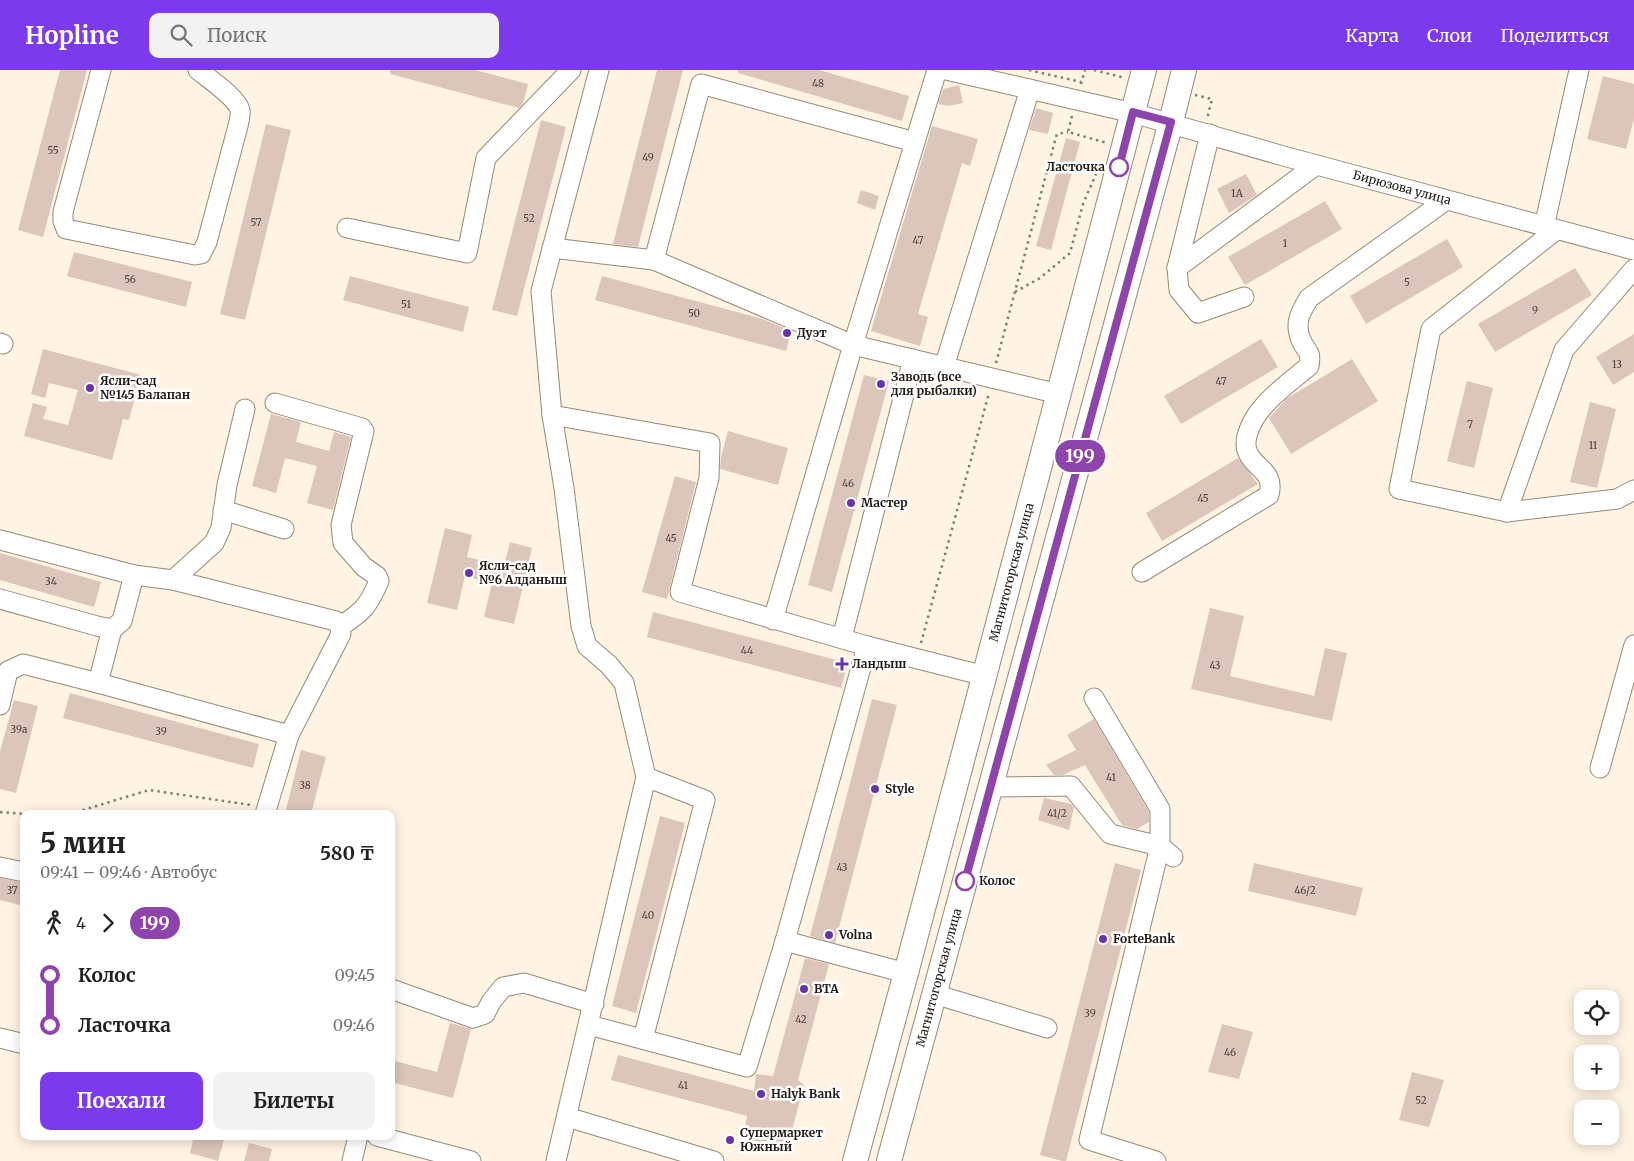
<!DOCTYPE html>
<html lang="ru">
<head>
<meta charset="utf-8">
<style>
	body { margin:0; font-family:Merriweather,serif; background:#f2f2f2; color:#222; height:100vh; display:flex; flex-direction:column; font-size:19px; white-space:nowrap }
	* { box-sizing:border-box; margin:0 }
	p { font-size:16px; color:#767676 }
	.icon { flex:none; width:28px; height:28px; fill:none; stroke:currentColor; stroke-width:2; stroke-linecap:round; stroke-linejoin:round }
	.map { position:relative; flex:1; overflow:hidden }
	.drawer { position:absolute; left:20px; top:740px; width:375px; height:330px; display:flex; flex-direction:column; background:#fff; border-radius:10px; box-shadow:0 2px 12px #0003 }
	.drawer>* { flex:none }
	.badge { padding:0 10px; border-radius:16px; font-size:18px; line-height:32px }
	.fabs { position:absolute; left:1574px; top:920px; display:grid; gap:10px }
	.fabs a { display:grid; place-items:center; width:45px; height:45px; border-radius:10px; background:#fff; box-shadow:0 2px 12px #0003; font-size:25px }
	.map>.badge { position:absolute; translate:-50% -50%; box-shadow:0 0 0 2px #fff }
	.legs { display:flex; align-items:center; gap:8px; height:55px; padding:0 20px; font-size:16px }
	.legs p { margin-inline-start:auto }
	.overview { display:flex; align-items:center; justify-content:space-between; height:85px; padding:0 20px }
	h1 { font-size:28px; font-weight:700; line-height:38px }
	.primary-button { display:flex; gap:10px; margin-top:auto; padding:10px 20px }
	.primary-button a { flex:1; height:58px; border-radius:10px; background:#7c3aed; color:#fff; font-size:20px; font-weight:700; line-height:58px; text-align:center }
	.primary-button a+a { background:#f2f2f2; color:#222 }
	ul { padding:0 20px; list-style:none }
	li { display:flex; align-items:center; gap:18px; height:50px; font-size:19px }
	li i { display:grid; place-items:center; width:8px; height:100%; margin:0 6px; background:currentColor }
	li i::after { content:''; width:12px; height:12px; margin:-6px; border:4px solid; border-radius:50%; background:#fff }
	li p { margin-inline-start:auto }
	li:first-child i { background:linear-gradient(#0000 50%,currentColor 0) }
	li:last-child i { background:linear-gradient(currentColor 50%,#0000 0) }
	header { display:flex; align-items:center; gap:30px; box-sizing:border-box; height:70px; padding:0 25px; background:#7c3aed; color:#fff }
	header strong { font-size:24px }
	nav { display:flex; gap:28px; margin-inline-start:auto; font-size:18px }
	.search { width:350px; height:45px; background:#f2f2f2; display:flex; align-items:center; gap:12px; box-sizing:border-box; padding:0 18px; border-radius:10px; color:#767676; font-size:19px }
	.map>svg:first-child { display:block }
	.building { fill:#dcc5ba }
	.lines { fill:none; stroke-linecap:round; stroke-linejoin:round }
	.minor-casing { stroke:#978978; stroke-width:21 }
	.major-casing { stroke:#978978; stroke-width:26 }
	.path { stroke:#867d72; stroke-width:2.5; stroke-dasharray:2.5 4; stroke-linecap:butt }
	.minor { stroke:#fff; stroke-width:19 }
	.major { stroke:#fff; stroke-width:24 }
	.line-1-casing { stroke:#fff; stroke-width:11 }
	.line-1 { stroke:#8e44ad; stroke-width:8 }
	.stop-1-dot { fill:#fff; stroke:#8e44ad; stroke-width:2.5 }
	.poi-dot { fill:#6533aa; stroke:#fff; stroke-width:2 }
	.labels { text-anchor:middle; stroke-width:5; stroke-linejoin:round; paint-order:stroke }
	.number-label { font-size:10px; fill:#4e433c }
	.stop-label { font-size:12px; font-weight:bold; fill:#1e1812; stroke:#fff; text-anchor:end }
	.street-label { font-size:12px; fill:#1e1812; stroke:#fff }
	.poi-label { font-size:12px; font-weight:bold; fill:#1e1812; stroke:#fff; text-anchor:start }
</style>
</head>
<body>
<header>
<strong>Hopline</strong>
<div class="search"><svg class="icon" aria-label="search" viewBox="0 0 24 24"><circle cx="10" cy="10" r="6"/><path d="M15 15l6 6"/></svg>Поиск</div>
<nav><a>Карта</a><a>Слои</a><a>Поделиться</a></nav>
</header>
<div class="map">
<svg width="1634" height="1091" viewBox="0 0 1634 1091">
	<rect width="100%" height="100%" fill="#fff3e3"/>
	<path class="building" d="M 60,0 L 87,0 L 43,167 L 18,160 Z
		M 390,0 L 475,0 L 528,14 L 523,33 L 519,38 L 390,4 Z
		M 657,0 L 683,0 L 638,177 L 613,174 Z
		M 738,0 L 819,0 L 909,26 L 902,51 L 738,3 Z
		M 1603,6 L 1634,14 L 1634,49 L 1626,79 L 1587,69 Z
		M 959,15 L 963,33 L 948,36 L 938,34 L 943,19 Z
		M 1036,38 L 1053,43 L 1048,64 L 1029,60 Z
		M 541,50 L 566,57 L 517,246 L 492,240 Z
		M 266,54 L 291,60 L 245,250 L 220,244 Z
		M 932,56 L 978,69 L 970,96 L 962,93 L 918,244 L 928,247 L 920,276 L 871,261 Z
		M 1066,68 L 1080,72 L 1051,180 L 1036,176 Z
		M 1246,104 L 1257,125 L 1229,143 L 1217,119 Z
		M 861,120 L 879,126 L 875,140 L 857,133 Z
		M 1325,131 L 1342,159 L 1245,215 L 1228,187 Z
		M 1447,169 L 1463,197 L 1366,254 L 1350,226 Z
		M 74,182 L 192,212 L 186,237 L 67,206 Z
		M 1575,198 L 1592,225 L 1495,282 L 1478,254 Z
		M 350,206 L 469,237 L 463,262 L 343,230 Z
		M 602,206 L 763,249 L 791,261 L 786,281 L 595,230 Z
		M 1634,264 L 1634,302 L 1613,315 L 1596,287 Z
		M 1261,269 L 1278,297 L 1181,354 L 1164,326 Z
		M 43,279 L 141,305 L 129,350 L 123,349 L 112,390 L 24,366 L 33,333 L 47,337 L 43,349 L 68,355 L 78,320 L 49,313 L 45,328 L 31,324 Z
		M 1352,289 L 1378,331 L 1291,384 L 1269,348 L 1286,329 Z
		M 864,305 L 889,311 L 832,522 L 808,515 Z
		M 1467,311 L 1493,318 L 1474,398 L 1447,391 Z
		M 1590,332 L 1616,339 L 1597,418 L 1570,412 Z
		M 271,344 L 301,352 L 296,372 L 329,381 L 334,362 L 351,367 L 333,440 L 307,433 L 317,396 L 285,388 L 276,423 L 252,416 Z
		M 728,361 L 788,378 L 778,415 L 720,399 L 721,387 Z
		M 1238,388 L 1258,414 L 1162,471 L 1146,443 Z
		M 675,406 L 696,412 L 667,529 L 642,522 Z
		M 445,458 L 472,465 L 467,487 L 504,496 L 510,472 L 532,478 L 514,554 L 484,547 L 492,513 L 465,506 L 457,540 L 427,533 Z
		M 0,483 L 101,512 L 94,537 L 0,510 Z
		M 1210,538 L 1244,546 L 1230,606 L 1314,626 L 1325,578 L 1347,583 L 1332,651 L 1191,619 Z
		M 653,542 L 848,593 L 841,618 L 647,567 Z
		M 70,623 L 259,674 L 253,698 L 63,648 Z
		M 872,629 L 897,635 L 835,873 L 810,866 Z
		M 14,630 L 38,636 L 16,723 L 0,719 L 0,682 Z
		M 1094,649 L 1149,742 L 1149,752 L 1137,759 L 1122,755 L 1085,695 L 1063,705 L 1054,705 L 1046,695 L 1076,680 L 1067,665 Z
		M 301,680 L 326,687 L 311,744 L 285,744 Z
		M 1044,728 L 1071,734 L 1074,737 L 1069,760 L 1038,750 Z
		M 660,746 L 685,753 L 636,943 L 612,936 Z
		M 1115,793 L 1141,800 L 1066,1091 L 1062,1091 L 1040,1085 Z
		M 1254,793 L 1363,818 L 1356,846 L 1248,821 Z
		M 0,808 L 24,813 L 24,836 L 0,830 Z
		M 805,888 L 829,894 L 798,1010 L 804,1015 L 787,1079 L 743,1068 L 747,1046 L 611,1010 L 618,985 L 754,1021 L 756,1004 L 773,1006 Z
		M 450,953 L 471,959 L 453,1028 L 391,1012 L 391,990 L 437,1002 Z
		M 1222,954 L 1253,962 L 1239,1009 L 1208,1002 Z
		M 1412,1002 L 1444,1010 L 1429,1057 L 1399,1050 Z
		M 194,1066 L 225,1066 L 218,1091 L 190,1083 Z
		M 249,1073 L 272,1079 L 269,1091 L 244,1091 Z"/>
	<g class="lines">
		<defs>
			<g id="minor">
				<path d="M 101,0 L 63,142 L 63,151 L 66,159 L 195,185 L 201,184 L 207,172 L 238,56 C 239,51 241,45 240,40 C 237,28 208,8 198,0"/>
				<path id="s1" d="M 946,0 L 1133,43 L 1287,87 L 1634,180"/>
				<path d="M 915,72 L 701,14 L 654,190 L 853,275 L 1059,324"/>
				<path d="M 1544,157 L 1579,0"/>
				<path d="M 347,158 L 467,183 L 486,88 L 571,0"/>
				<path d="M 552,178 L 654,190"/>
				<path d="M 1177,198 L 1210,64"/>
				<path d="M 1634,199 L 1564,280 L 1507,442 L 1617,429 L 1634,420"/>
				<path d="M 1244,227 L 1198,243 L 1179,220 L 1177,198 L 1316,95"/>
				<path d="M 0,273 L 3,274"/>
				<path d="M 944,297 L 1030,19"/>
				<path d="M 275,333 L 362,358 L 364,361 L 341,455 L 343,473 L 364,497 L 377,506 L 379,511 C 368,537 363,541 340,557"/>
				<path d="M 245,339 L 227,415 L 221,458 L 214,473 L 173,510 L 336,551 L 340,557 L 341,564 L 289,665 L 265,744"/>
				<path d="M 552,345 L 541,221 L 599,0"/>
				<path d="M 223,440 L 284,459"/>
				<path d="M 1507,442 L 1399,419 L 1431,259 L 1556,160"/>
				<path d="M 0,470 L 134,505 L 122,551 L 112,559 L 97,556 L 0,529"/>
				<path d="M 1142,502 L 1269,425 C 1275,401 1256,400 1248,383 C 1241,369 1254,347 1263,337 C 1274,323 1295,308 1309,296 C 1312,280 1306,282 1301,270 C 1294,253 1300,243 1309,228 L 1445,131"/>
				<path d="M 134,505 L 173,510"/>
				<path d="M 773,550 L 853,275 L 937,0"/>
				<path d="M 842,568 L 913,289"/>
				<path d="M 867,576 L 985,606"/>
				<path d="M 98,613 L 289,665"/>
				<path d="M 1094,628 L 1160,739 L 1160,776 L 1173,787"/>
				<path d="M 0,635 L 8,601 L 23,594 L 98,613 L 112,559"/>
				<path d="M 1600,698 L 1634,575"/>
				<path d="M 990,717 L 1071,716 L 1110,764 L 1160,776 L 1089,1070 L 1156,1091"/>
				<path d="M 0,797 L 24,802"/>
				<path d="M 785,871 L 906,903"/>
				<path d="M 391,919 L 473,948 L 485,944 L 491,932 L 503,917 L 524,913 L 594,934"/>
				<path d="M 934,924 L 1047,958"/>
				<path d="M 589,955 L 747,997 L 785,871 L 867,576 L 680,522 L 709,408 L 710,373 L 552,345 L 564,418 L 581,556 L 587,576 L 609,595 L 624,613 L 646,707"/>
				<path d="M 0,968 L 24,974"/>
				<path d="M 567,1047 L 714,1091"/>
				<path d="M 377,1066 L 471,1091"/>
				<path d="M 352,1091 L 358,1066"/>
				<path d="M 556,1091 L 646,707 L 705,730 L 643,969"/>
			</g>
			<g id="major">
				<path id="s2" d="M 855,1091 L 906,903 L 1144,0"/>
				<path id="s3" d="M 889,1091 L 1171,52 L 1184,0"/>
			</g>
		</defs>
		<use href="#minor" class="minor-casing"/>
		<use href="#major" class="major-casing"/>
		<path class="path" d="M 1029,0 L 1081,12
			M 1094,0 L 1125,8
			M 1081,14 L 1085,0
			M 1195,25 L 1212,29 L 1207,49
			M 1072,46 L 1068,62 L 1107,73
			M 1015,222 L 1040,208 L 1070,183 L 1083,134 L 1096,104
			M 996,293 L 1056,67 L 1057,64 L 1068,62
			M 921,573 L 989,323
			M 0,742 L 24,744
			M 70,744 L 149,720 L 251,735"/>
		<use href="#minor" class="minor"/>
		<use href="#major" class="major"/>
	</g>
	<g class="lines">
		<defs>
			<path id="line-1" d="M 965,811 L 1171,52 L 1133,42 L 1119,97"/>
		</defs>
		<use href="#line-1" class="line-1-casing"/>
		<use href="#line-1" class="line-1"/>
	</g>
	<g class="stop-1-dot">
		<circle cx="1119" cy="97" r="9"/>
		<circle cx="965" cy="811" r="9"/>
	</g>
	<g class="poi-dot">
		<circle cx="787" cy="263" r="5"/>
		<circle cx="881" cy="314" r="5"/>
		<circle cx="90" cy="318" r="5"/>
		<circle cx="851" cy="433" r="5"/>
		<circle cx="469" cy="503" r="5"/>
		<path d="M839.5 586.5h5v5h5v5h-5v5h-5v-5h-5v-5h5z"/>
		<circle cx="875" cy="719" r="5"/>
		<circle cx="829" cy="865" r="5"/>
		<circle cx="1103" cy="869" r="5"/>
		<circle cx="804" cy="919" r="5"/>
		<circle cx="761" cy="1024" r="5"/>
		<circle cx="730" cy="1070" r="5"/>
	</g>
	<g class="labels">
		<g class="number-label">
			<text x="818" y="17">48</text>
			<text x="53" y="84">55</text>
			<text x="648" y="91">49</text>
			<text x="1237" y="127">1А</text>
			<text x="529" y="152">52</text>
			<text x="256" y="156">57</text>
			<text x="918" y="174">47</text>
			<text x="1285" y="177">1</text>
			<text x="130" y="213">56</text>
			<text x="1407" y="216">5</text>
			<text x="406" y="238">51</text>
			<text x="1535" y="244">9</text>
			<text x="694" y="247">50</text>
			<text x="1617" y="298">13</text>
			<text x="1221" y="315">47</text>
			<text x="1470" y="358">7</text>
			<text x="1593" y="379">11</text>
			<text x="848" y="417">46</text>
			<text x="1203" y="432">45</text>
			<text x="671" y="472">45</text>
			<text x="51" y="515">34</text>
			<text x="747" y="584">44</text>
			<text x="1215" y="599">43</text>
			<text x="19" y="663">39а</text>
			<text x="161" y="665">39</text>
			<text x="1111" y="711">41</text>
			<text x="305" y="719">38</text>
			<text x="1057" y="747">41/2</text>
			<text x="842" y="801">43</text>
			<text x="12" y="824">37</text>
			<text x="1305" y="824">46/2</text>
			<text x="648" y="849">40</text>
			<text x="1090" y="947">39</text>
			<text x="801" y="953">42</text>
			<text x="1230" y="986">46</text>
			<text x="683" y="1019">41</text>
			<text x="1421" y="1034">52</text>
		</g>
		<g class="stop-label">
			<text x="1105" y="101">Ласточка</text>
			<text x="979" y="815" text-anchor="start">Колос</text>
		</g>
		<g class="street-label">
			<text dy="4" stroke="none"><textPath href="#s1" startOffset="471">Бирюзова улица</textPath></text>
			<text dy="4" stroke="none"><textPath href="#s2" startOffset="609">Магнитогорская улица</textPath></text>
			<text dy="4" stroke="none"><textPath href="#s3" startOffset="190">Магнитогорская улица</textPath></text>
		</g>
		<g class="poi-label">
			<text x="797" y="267">Дуэт</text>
			<text x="891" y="311">Заводь (все<tspan x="891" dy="14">для рыбалки)</tspan></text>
			<text x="100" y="315">Ясли-сад<tspan x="100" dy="14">№145 Балапан</tspan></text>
			<text x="861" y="437">Мастер</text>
			<text x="479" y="500">Ясли-сад<tspan x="479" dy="14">№6 Алданыш</tspan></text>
			<text x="852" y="598">Ландыш</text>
			<text x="885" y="723">Style</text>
			<text x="839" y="869">Volna</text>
			<text x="1113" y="873">ForteBank</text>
			<text x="814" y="923">BTA</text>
			<text x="771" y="1028">Halyk Bank</text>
			<text x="740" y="1067">Супермаркет<tspan x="740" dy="14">Южный</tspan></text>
		</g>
	</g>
</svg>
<div class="fabs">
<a><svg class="icon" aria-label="locate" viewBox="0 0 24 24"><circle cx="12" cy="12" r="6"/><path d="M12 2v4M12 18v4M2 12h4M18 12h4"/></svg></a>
<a>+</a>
<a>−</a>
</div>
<b class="badge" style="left:1080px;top:386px;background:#8e44ad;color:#fff">199</b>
<section class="drawer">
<div class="overview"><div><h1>5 мин</h1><p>09:41 – 09:46 · Автобус</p></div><b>580 ₸</b></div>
<div class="legs"><svg class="icon" aria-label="walk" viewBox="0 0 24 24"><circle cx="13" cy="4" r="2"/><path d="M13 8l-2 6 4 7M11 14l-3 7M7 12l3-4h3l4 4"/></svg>4<svg class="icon" aria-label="forward" viewBox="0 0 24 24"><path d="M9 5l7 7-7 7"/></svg><b class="badge" style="background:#8e44ad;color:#fff">199</b></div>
<ul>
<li><i style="color:#8e44ad"></i><b>Колос</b><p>09:45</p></li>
<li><i style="color:#8e44ad"></i><b>Ласточка</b><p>09:46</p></li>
</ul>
<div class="primary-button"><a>Поехали</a><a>Билеты</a></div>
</section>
</div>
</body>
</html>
